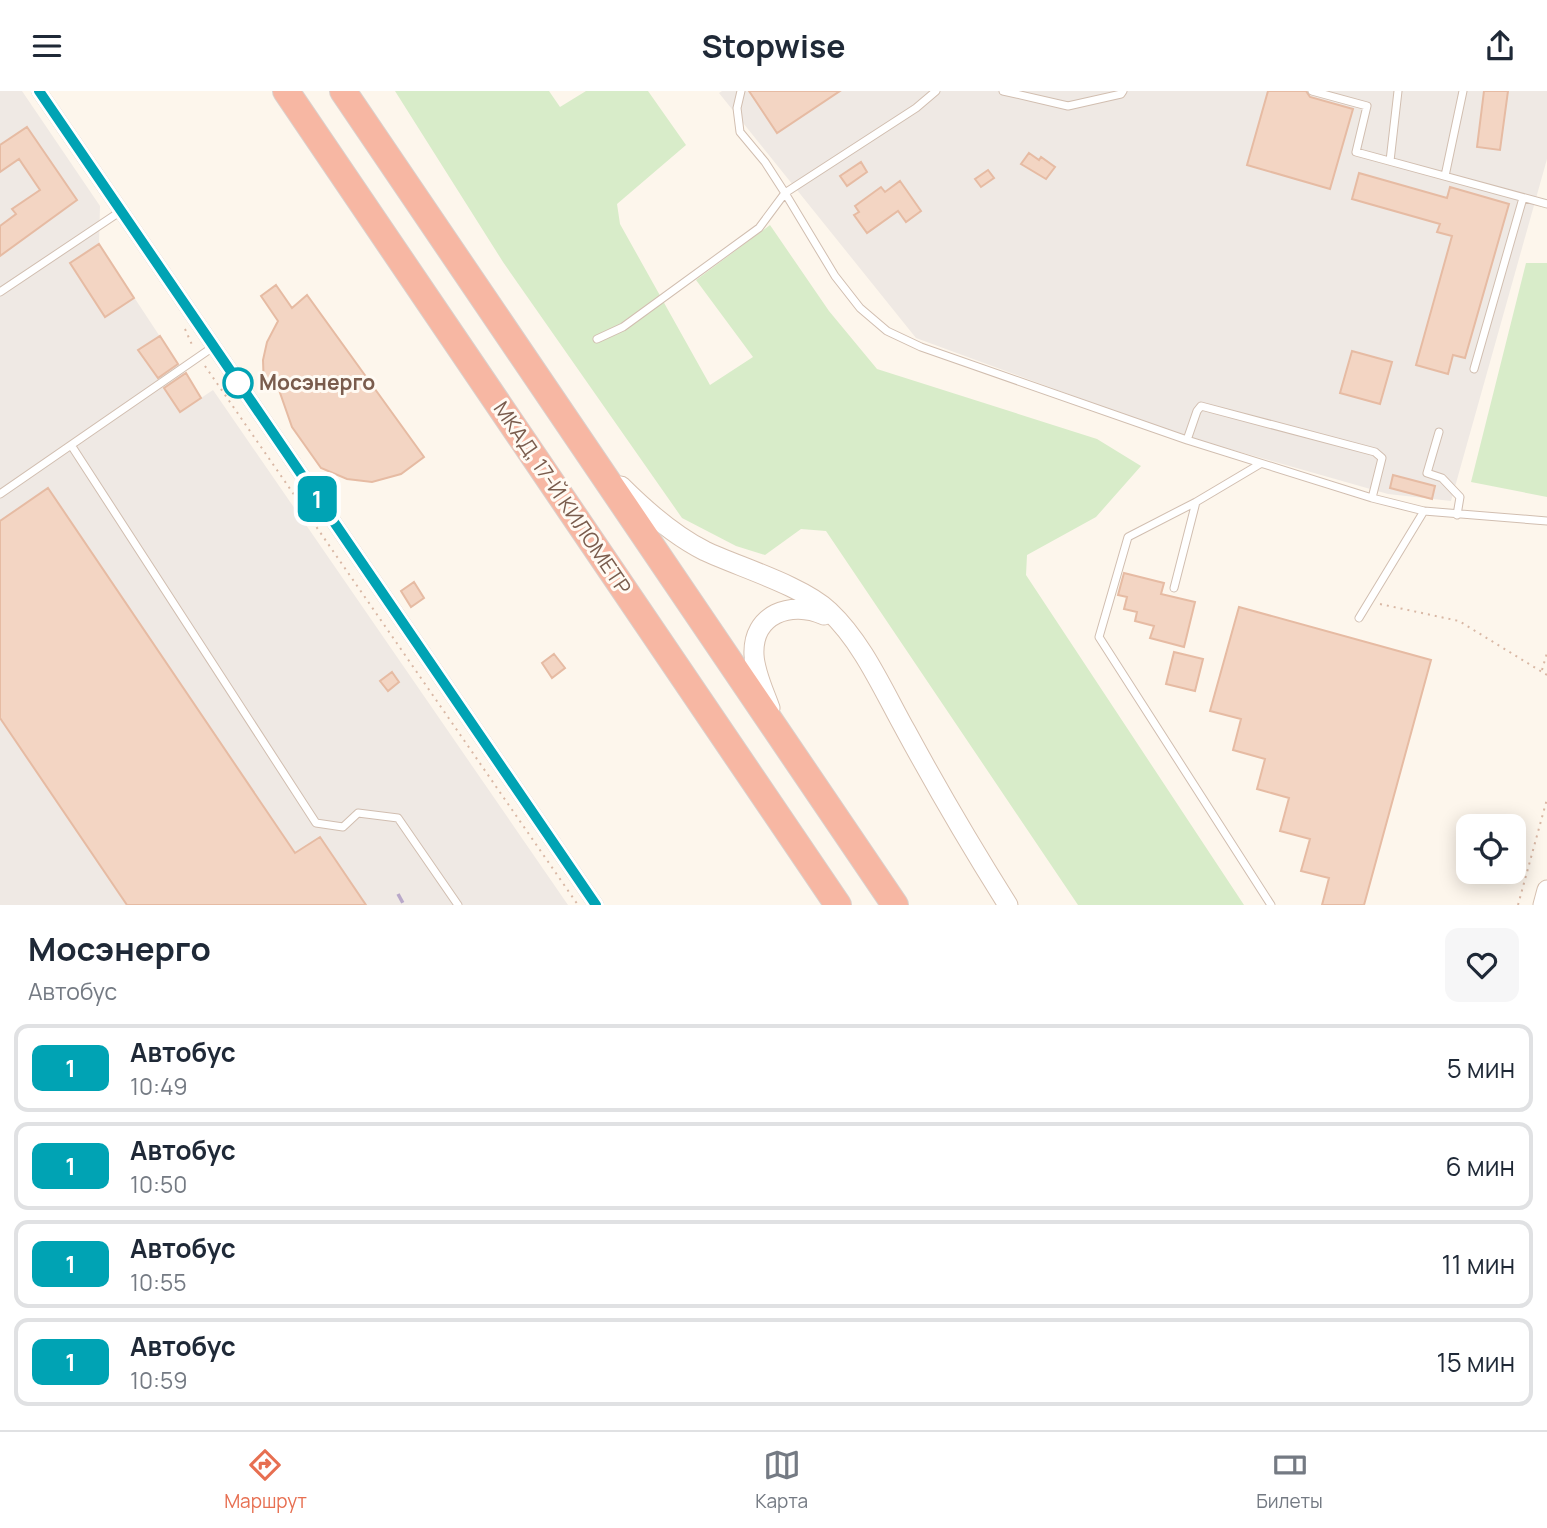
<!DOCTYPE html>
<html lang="ru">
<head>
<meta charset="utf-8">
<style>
	body { margin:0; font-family:Manrope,sans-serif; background:#f6f6f7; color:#1f2937; height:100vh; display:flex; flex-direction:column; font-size:26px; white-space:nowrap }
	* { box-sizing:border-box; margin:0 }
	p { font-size:23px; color:#747a83 }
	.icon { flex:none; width:38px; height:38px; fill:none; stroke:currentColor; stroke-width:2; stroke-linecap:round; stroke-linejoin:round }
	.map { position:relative; height:814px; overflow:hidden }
	.panel { display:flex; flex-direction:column; background:#fff; flex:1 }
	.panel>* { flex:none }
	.badge { padding:0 14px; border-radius:10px; font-size:24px; line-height:46px }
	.buttons { position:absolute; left:1456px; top:723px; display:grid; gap:14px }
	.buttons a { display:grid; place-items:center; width:70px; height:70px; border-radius:14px; background:#fff; box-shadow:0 4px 18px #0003; font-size:35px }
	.map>.badge { position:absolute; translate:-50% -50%; box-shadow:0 0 0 4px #fff }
	.round { display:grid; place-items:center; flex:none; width:74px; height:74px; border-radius:14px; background:#f6f6f7 }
	.head { display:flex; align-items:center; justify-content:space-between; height:119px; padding:0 28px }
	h1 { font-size:33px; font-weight:700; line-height:52px }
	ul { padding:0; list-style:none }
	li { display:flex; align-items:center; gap:21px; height:88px; margin:0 14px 10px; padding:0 14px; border:4px solid #e0e1e3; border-radius:14px }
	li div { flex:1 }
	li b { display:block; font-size:26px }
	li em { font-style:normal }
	li .badge { min-width:77px; font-weight:700; text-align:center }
	header { display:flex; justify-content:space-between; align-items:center; height:91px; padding:0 28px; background:#fff; font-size:32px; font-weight:700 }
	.dock { display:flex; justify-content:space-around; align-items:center; height:98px; border-top:2px solid #e0e1e3; background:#fff; font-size:19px; color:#747a83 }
	.dock a { display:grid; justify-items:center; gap:4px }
	.dock .current { color:#e76f51 }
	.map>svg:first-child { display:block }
	.industrial { fill:#efe9e4 }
	.green { fill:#d8ecc9 }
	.building { fill:#f3d5c3; stroke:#e6bba3; stroke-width:2 }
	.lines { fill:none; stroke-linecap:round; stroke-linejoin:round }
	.lane-casing { stroke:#d1beb0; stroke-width:9 }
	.street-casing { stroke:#d1beb0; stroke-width:16 }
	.secondary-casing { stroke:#d6c0b0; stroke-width:21 }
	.highway-casing { stroke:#dad1cd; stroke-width:28 }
	.path { stroke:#d9b8a5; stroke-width:2; stroke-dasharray:2 5; stroke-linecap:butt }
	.lane { stroke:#fff; stroke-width:7 }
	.street { stroke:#fff; stroke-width:14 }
	.secondary { stroke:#fff; stroke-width:19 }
	.highway { stroke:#f7b7a3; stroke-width:26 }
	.rail { stroke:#b9a8c9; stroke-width:3.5; stroke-dasharray:10 7; stroke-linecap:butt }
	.line-casing { stroke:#fff; stroke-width:16 }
	.line { stroke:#00a3b4; stroke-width:10 }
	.stop-dot { fill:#fff; stroke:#00a3b4; stroke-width:3.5 }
	.labels { text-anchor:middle; stroke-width:6; stroke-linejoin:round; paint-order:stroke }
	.stop-label { font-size:21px; font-weight:bold; fill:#7a5c4d; stroke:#fffaf3; text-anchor:start }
	.street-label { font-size:21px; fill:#7a5c4d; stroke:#fffaf3 }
</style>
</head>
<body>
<header><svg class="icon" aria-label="menu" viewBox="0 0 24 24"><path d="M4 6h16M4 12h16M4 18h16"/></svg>Stopwise<svg class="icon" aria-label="share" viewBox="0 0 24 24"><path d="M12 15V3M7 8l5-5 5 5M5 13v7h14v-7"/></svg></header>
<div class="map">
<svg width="1547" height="814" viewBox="0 0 1547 814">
	<rect width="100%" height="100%" fill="#fdf6ec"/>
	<path class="industrial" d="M 0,0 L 22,0 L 100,115 L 99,153 L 176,270 L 201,307 L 213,299 L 568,814 L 0,814 Z
		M 722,0 L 1547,0 L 1547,68 L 1451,410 L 1388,403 L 1177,343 L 916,247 L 719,2 Z"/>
	<path class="green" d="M 395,0 L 549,0 L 560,16 L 586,0 L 648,0 L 686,54 L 617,113 L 620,133 L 710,294 L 753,266 L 696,189 L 770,134 L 829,220 L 877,278 L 1097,348 L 1141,375 L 1096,426 L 1027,464 L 1026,484 L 1244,814 L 1078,814 L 826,440 L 801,438 L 765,464 L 736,455 L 682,427 L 503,171 Z
		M 1526,172 L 1547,172 L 1547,406 L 1471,391 Z"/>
	<path class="building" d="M 749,0 L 840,0 L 777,42 Z
		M 1268,0 L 1306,0 L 1310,6 L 1353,18 L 1330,98 L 1247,74 Z
		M 1484,0 L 1508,0 L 1500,59 L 1477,56 Z
		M 27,36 L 77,109 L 0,165 L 0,135 L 16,123 L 12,118 L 40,99 L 19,68 L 0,81 L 0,54 Z
		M 1029,62 L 1039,69 L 1041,66 L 1055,76 L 1046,88 L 1021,73 Z
		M 861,71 L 867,81 L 847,95 L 840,85 Z
		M 988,79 L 994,87 L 981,96 L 975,88 Z
		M 1359,82 L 1447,107 L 1450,96 L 1509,113 L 1465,267 L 1453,264 L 1448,283 L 1416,274 L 1452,145 L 1437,141 L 1440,133 L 1352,108 Z
		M 900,90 L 921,120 L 906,131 L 898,120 L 867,142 L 854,124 L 859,121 L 855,115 L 881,96 L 885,101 Z
		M 99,153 L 134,207 L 105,226 L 70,172 Z
		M 276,194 L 292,217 L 307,204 L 424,366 L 401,383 L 372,391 L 347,388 L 321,377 L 292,336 L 279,299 L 264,298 L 263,269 L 267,251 L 278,230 L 261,205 Z
		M 160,245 L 178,273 L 158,287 L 138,259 Z
		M 1352,260 L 1392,271 L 1380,313 L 1340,302 Z
		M 186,282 L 201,307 L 180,321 L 164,297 Z
		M 1393,384 L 1435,395 L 1432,408 L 1390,397 Z
		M 48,397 L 295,762 L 320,746 L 366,814 L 127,814 L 0,627 L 0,430 Z
		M 1124,482 L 1164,492 L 1161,503 L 1195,511 L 1184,556 L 1150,547 L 1154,535 L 1135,530 L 1137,521 L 1124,518 L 1127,506 L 1118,504 Z
		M 414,491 L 424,507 L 411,516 L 401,500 Z
		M 1239,516 L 1431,569 L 1364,814 L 1322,814 L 1329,787 L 1301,780 L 1310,748 L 1280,740 L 1289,707 L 1257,698 L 1265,668 L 1233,659 L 1241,628 L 1210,620 Z
		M 1174,561 L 1203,568 L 1195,600 L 1166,593 Z
		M 554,563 L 565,577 L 552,587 L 542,572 Z
		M 392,581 L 399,591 L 388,600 L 380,590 Z"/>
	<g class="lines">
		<defs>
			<path id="lane" d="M 741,0 L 737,17 L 740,41 L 765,71 L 785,102 L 835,185 L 860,217 L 887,240 L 921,256 L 1187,349 L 1372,407 L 1424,420 L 1547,430
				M 1003,0 L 1068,15 L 1121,3 L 1123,0
				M 1312,0 L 1367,15 L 1356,61 L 1547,113
				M 1390,70 L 1398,0
				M 1445,85 L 1463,0
				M 0,201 L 121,120
				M 597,248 L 623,236 L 759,137 L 785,102 L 916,17 L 936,0
				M 1474,278 L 1523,107
				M 1439,341 L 1427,382 L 1442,387 L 1460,406 L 1457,424
				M 1187,349 L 1197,320 L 1201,315 L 1375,361 L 1382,367 L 1372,407
				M 71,354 L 316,732 L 343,736 L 358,722 L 398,727 L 458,814
				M 0,403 L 213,256
				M 1196,411 L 1128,446 L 1099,546 L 1271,814
				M 1174,497 L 1196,411 L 1260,373
				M 1359,527 L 1424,420"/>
			<path id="street" d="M 39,0 L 596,814"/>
			<path id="secondary" d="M 621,395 C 646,420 673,444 705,460 C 739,476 803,495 829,520 C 863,552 883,599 906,640 C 938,699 972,757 1008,814
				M 770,617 C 764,600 755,582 754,564 C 752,523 791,509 824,524
				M 1543,814 L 1547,799"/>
			<path id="highway" d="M 286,0 L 838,814
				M 343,0 L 895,814"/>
		</defs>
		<use href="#lane" class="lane-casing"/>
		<use href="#street" class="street-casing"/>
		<use href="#secondary" class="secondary-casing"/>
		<use href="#highway" class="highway-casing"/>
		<path class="path" d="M 185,238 L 193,256
			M 205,275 L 578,814
			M 1380,513 L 1459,530 L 1547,584
			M 1542,579 L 1547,562
			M 1518,814 L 1547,708"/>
		<use href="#lane" class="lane"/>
		<use href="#street" class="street"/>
		<use href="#secondary" class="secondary"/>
		<use href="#highway" class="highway"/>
		<path class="rail" d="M 398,803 L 404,814"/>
	</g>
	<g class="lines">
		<defs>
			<path id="line" d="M 39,0 L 596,814"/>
		</defs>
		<use href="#line" class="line-casing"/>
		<use href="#line" class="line"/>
	</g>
	<circle class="stop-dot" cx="238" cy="292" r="14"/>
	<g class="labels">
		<g class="stop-label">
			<text x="259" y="299">Мосэнерго</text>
		</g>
		<g class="street-label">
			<text transform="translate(562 407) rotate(56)" y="7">МКАД, 17-Й КИЛОМЕТР</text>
		</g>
	</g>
</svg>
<div class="buttons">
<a><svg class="icon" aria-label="locate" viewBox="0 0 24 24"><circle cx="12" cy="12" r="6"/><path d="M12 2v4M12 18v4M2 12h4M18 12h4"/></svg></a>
</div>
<b class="badge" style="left:317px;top:408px;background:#00a3b4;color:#fff">1</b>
</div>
<section class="panel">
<div class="head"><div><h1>Мосэнерго</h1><p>Автобус</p></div><a class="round"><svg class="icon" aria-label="heart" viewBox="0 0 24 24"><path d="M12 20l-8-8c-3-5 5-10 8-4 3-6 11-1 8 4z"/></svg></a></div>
<ul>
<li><span class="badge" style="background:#00a3b4;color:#fff">1</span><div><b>Автобус</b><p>10:49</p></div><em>5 мин</em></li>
<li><span class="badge" style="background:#00a3b4;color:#fff">1</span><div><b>Автобус</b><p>10:50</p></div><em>6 мин</em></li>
<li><span class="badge" style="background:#00a3b4;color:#fff">1</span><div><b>Автобус</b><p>10:55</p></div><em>11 мин</em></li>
<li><span class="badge" style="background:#00a3b4;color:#fff">1</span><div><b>Автобус</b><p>10:59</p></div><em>15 мин</em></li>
</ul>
</section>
<nav class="dock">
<a class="current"><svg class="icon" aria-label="directions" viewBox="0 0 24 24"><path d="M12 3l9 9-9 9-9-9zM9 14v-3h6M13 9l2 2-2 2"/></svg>Маршрут</a>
<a><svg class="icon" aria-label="map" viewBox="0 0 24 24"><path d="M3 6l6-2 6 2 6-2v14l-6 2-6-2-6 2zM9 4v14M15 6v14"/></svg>Карта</a>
<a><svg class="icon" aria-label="tickets" viewBox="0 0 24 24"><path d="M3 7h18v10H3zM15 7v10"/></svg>Билеты</a>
</nav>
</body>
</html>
